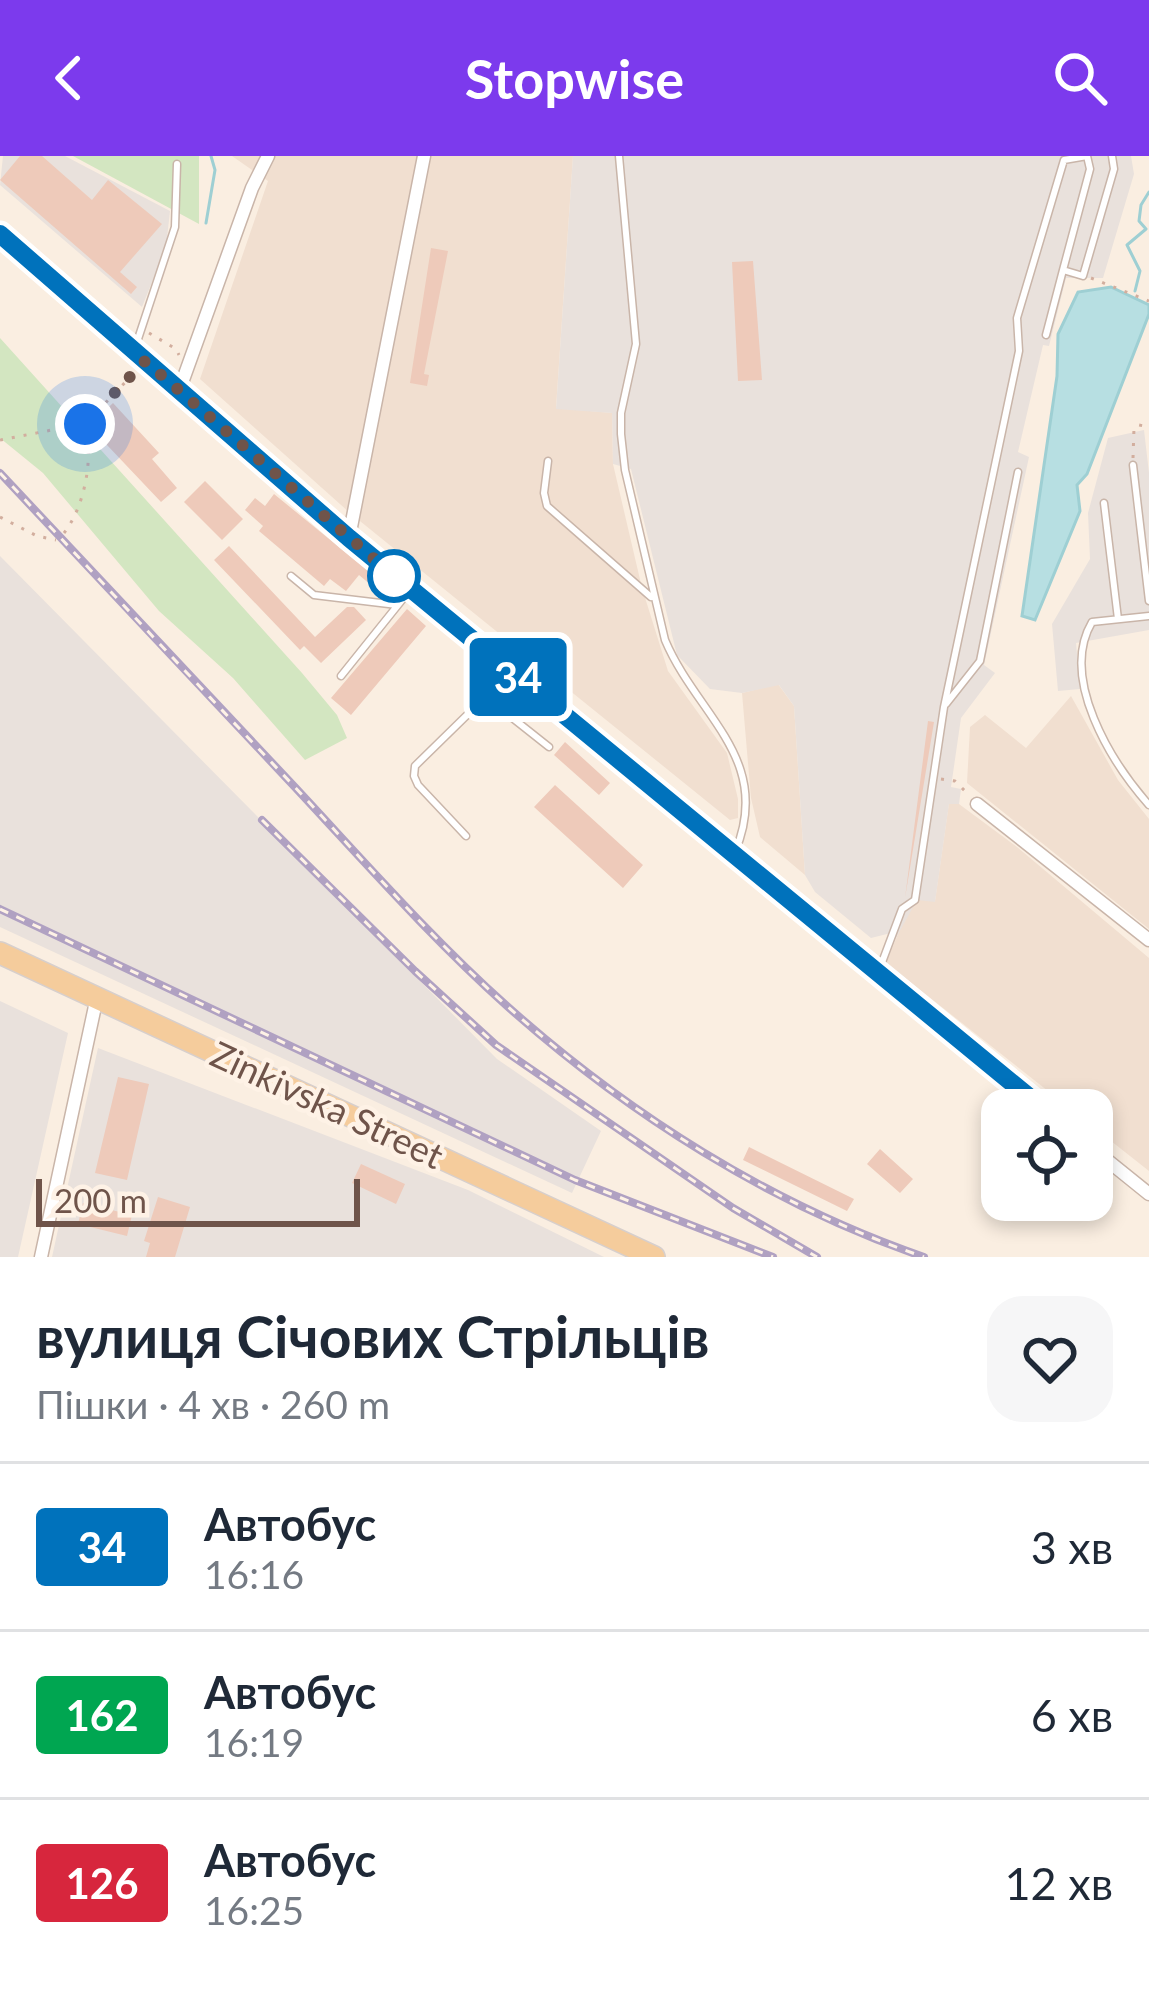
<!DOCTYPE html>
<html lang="uk">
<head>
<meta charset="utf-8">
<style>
	body { margin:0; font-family:Lato,sans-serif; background:#f6f6f7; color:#1f2937; height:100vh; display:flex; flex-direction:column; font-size:45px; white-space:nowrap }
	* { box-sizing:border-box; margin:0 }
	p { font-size:39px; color:#747a83 }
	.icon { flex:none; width:66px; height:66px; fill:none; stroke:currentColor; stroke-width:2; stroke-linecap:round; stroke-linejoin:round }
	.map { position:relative; height:1101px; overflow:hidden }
	.drawer { display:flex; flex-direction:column; background:#fff; flex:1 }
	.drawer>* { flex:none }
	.badge { padding:0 24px; border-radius:9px; font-size:42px; line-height:78px }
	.tools { position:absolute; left:981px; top:933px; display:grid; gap:24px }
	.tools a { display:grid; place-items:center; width:132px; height:132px; border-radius:24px; background:#fff; box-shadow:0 6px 18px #0003; font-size:60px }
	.scale { position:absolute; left:36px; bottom:30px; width:324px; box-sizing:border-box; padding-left:12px; border:6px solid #6f544a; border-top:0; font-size:33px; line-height:42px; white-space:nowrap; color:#6f544a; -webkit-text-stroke:9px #fef2e6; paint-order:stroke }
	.you { position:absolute; width:60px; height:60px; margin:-30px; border:9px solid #fff; border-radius:50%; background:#1a73e8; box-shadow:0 0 0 18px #1a73e833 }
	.map>.badge { position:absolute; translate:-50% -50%; box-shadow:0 0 0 6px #fff }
	.round { display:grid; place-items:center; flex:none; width:126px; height:126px; border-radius:36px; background:#f6f6f7 }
	.summary { display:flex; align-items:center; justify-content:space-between; height:204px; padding:0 36px }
	h1 { font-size:57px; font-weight:700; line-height:90px }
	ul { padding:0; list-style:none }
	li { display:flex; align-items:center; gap:36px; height:168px; padding:0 36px; border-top:3px solid #e0e1e3 }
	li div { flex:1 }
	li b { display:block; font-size:45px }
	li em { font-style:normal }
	li .badge { min-width:132px; font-weight:700; text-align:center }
	header { display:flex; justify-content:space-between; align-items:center; height:156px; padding:0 36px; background:#7c3aed; color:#fff; font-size:54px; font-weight:700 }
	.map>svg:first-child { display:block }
	.residential { fill:#f1dfd0 }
	.industrial { fill:#e9e1dc }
	.green { fill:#d3e6c1 }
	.water { fill:#b7dfe2; stroke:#9ecfd3; stroke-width:3 }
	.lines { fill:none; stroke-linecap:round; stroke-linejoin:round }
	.stream { stroke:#9ecfd3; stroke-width:3 }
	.building { fill:#eecaba }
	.lane-casing { stroke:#c9b5a9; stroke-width:9 }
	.street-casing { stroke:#c9b5a9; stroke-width:15 }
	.primary-casing { stroke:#d7cfcc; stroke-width:24 }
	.path { stroke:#d2ae9e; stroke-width:3; stroke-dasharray:3 9; stroke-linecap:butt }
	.lane { stroke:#fff; stroke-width:6 }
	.street { stroke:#fff; stroke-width:12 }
	.primary { stroke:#f5cc9c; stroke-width:21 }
	.rail-casing { stroke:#b0a1c2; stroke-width:8 }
	.rail { stroke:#fef2e6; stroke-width:3; stroke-dasharray:9; stroke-linecap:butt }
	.line-casing { stroke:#fff; stroke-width:27 }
	.line { stroke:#0072bc; stroke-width:18 }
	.walk { stroke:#6f544a; stroke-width:12; stroke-dasharray:0 21.6 }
	.stop-dot { fill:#fff; stroke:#0072bc; stroke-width:6 }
	.labels { text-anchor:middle; stroke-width:9; stroke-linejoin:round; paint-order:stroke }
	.street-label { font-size:36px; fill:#6f544a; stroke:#fef2e6 }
</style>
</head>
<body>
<header><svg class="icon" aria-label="back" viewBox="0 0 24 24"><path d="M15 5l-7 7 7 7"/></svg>Stopwise<svg class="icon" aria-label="search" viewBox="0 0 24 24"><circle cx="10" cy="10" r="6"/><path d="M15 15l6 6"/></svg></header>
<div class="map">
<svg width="1149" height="1101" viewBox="0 0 1149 1101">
	<rect width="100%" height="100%" fill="#faeee1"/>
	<path class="residential" d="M 232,0 L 573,0 L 556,252 L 612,257 L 613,308 L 642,432 L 668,515 L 727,597 L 738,643 L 738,662 L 730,664 L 350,357 L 200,223 L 268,25 Z
		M 778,528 L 794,550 L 805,719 L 760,681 L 751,642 L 742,537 Z
		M 1071,540 L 1118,624 L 1149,663 L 1149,773 L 967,627 L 970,571 L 985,559 L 1026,592 Z
		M 949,647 L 959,648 L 1017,691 L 1149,802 L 1149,1015 L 1092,970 L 1092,954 L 1072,954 L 886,807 L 907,756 L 917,743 L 935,745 Z"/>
	<path class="industrial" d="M 3,0 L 65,0 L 170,55 L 166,91 L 142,151 L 0,29 Z
		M 573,0 L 1131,0 L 1134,18 L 1103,122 L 1066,122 L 1049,190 L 1043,189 L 1018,296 L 1029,301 L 984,509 L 995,517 L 961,562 L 951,631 L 961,633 L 959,648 L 949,648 L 935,746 L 917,744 L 896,782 L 887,778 L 871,782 L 815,736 L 805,719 L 794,550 L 779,529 L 742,537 L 710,533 L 677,499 L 631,313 L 613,308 L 612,257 L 556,253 Z
		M 1144,274 L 1149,317 L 1149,474 L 1076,487 L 1080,533 L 1058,535 L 1052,468 L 1090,403 L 1088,357 L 1108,282 Z
		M 0,400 L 497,903 L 601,975 L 572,1037 L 0,771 Z
		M 0,845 L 68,877 L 18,1101 L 0,1101 Z
		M 98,892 L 468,1034 L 604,1101 L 52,1101 Z"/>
	<path class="green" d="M 73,0 L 199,0 L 199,68 Z
		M 0,182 L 302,517 L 337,559 L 347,582 L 305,604 L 233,522 L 159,455 L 43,317 L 0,282 Z"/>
	<path class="water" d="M 1111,131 L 1149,149 L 1149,158 L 1087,318 L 1077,329 L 1080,355 L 1035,464 L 1022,460 L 1057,220 L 1058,178 L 1078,136 Z"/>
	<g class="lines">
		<path class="stream" d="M 206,67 L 215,14 L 211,0
			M 1135,135 L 1140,115 L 1127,89 L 1146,73 L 1139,65 L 1141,49 L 1149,36"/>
	</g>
	<path class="building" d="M 20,0 L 42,0 L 92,44 L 108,24 L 162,68 L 120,116 L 137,131 L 131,138 L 0,24 Z
		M 431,92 L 448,95 L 424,218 L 429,219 L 427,230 L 410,227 Z
		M 753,105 L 762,224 L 738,225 L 732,106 Z
		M 113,247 L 159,297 L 152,303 L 177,332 L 161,346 L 89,270 Z
		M 205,325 L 243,363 L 222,384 L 184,346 Z
		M 274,338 L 377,422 L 371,429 L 359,419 L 346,435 L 330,423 L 324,430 L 259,375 L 263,370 L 245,354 L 255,342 L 265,350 Z
		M 229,390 L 315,481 L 347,451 L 354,451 L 366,464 L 321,507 L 304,490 L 300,494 L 214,404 Z
		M 407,453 L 426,470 L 351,559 L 331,542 Z
		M 928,565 L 934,566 L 905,742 Z
		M 565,586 L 610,627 L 599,639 L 554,599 Z
		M 555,629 L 643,709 L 623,732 L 534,651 Z
		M 118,921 L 149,928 L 127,1024 L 95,1017 Z
		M 749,991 L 854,1043 L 847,1055 L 743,1004 Z
		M 880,993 L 913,1023 L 900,1037 L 867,1008 Z
		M 361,1008 L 405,1028 L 396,1048 L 352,1027 Z
		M 158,1041 L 190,1051 L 175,1101 L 146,1101 L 150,1087 L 144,1085 Z
		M 83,1047 L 132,1059 L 127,1080 L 78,1068 Z"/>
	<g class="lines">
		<defs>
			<path id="lane" d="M 619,0 L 636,188 L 621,257 L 621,278 L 625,314 L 665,484 C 697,560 774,603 735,696
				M 1087,0 L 1090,13 L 1063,114 L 1083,120 L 1114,13 L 1112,0
				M 1046,179 L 1063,114
				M 135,192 L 175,71 L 177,8
				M 548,305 L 544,337 L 547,350 L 651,441
				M 1133,309 L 1149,445
				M 1104,347 L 1118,463
				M 291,420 L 314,439 L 397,449
				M 1149,460 L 1092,466 C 1059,522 1111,606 1149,649
				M 341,520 L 410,434
				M 486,541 L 549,591
				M 946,548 L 980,505 L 1018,316
				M 466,680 L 418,629 L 414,620 L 415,610 L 511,516
				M 878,817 L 902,753 L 915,744 L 944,551 L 1019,195 L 1017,162 L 1064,4 L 1087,0"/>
			<path id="street" d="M 0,78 L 349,381 L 1045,954
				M 179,235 L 252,32 L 268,0
				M 349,381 L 424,0
				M 977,648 L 1149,784
				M 1092,992 L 1149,1038
				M 41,1101 L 97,841"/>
			<path id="primary" d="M 0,797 L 654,1101"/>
		</defs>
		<use href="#lane" class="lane-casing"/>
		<use href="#street" class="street-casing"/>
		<use href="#primary" class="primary-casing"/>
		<path class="path" d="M 1091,122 L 1149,145
			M 149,177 L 176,193 L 179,199
			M 0,284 L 83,268
			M 1133,302 L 1134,272 L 1139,269 L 1149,271
			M 0,361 L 37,380 L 56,384
			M 64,377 C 85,350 94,301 85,268 L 140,211
			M 941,623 L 955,625 L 968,638"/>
		<use href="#lane" class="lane"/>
		<use href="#street" class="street"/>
		<use href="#primary" class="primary"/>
		<defs>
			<path id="rail" d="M 0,317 C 97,421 194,525 292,628 C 362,703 430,781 507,850 C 628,958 770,1048 924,1101
				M 262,664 L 415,815 L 496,889 L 733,1052 L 817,1101
				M 0,753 L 575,1024 L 773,1101"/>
		</defs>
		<use href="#rail" class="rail-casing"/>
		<use href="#rail" class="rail"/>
	</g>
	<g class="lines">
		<defs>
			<path id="line" d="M 0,78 L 349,382 L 1045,954"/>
		</defs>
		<use href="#line" class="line-casing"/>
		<use href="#line" class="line"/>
		<path class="walk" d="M 85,268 L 145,205 L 394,420"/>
	</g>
	<circle class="stop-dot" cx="394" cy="420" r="24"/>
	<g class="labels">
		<g class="street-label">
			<text transform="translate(327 949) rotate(25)" y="13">Zinkivska Street</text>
		</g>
	</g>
</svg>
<div class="tools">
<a><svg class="icon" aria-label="locate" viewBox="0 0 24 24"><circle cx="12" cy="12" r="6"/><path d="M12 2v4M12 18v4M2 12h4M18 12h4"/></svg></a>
</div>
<div class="scale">200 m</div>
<div class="you" style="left:85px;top:268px"></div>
<b class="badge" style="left:518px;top:521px;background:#0072bc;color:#fff">34</b>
</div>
<section class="drawer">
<div class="summary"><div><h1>вулиця Січових Стрільців</h1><p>Пішки · 4 хв · 260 m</p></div><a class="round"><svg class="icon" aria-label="heart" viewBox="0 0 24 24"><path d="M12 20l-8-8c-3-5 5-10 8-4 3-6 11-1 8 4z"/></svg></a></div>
<ul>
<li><span class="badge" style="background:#0072bc;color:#fff">34</span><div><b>Автобус</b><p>16:16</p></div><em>3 хв</em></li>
<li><span class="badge" style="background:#00a651;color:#fff">162</span><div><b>Автобус</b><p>16:19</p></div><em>6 хв</em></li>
<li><span class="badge" style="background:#d7263d;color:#fff">126</span><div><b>Автобус</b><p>16:25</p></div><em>12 хв</em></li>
</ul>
</section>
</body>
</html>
